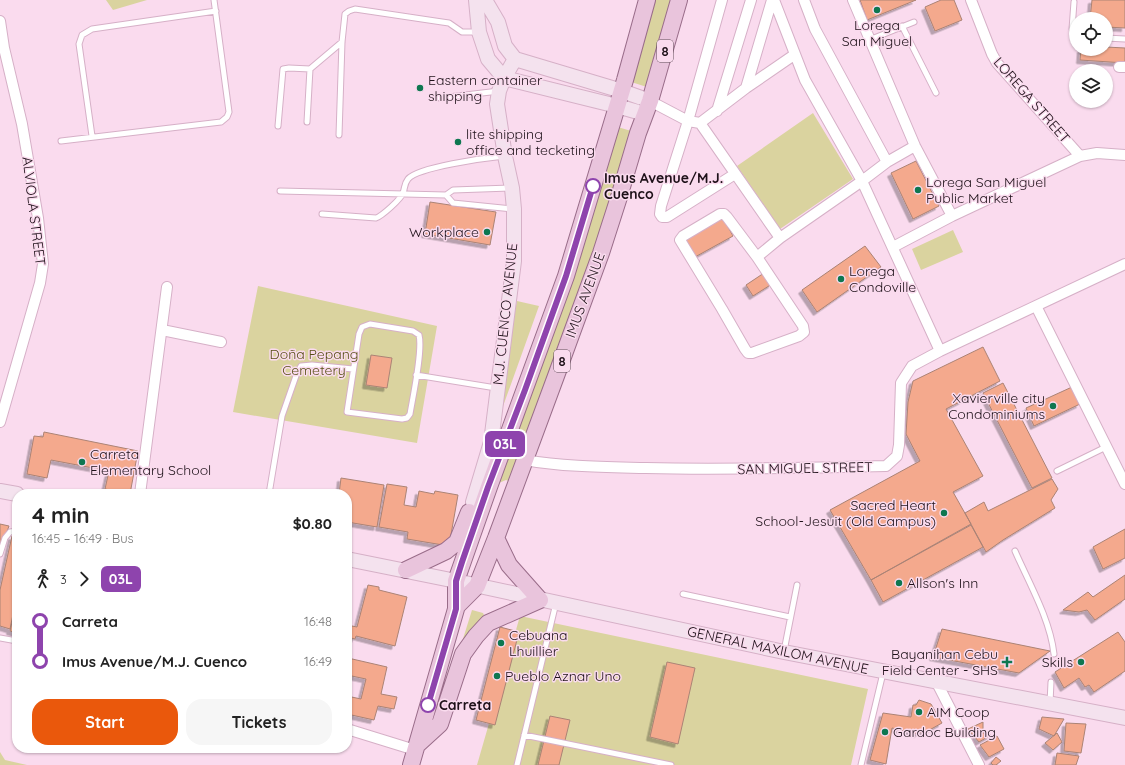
<!DOCTYPE html>
<html lang="en">
<head>
<meta charset="utf-8">
<style>
	body { margin:0; font-family:Quicksand,sans-serif; background:#f6f6f6; color:#222; height:100vh; display:flex; flex-direction:column; font-size:15px; white-space:nowrap }
	* { box-sizing:border-box; margin:0 }
	p { font-size:13px; color:#767676 }
	.icon { flex:none; width:22px; height:22px; fill:none; stroke:currentColor; stroke-width:2; stroke-linecap:round; stroke-linejoin:round }
	.map { position:relative; flex:1; overflow:hidden }
	.details { position:absolute; left:12px; top:489px; width:340px; height:264px; display:flex; flex-direction:column; background:#fff; border-radius:16px; box-shadow:0 1px 3px #0004 }
	.details>* { flex:none }
	.badge { padding:0 8px; border-radius:6px; font-size:14px; line-height:26px }
	.buttons { position:absolute; left:1069px; top:12px; display:grid; gap:8px }
	.buttons a { display:grid; place-items:center; width:44px; height:44px; border-radius:50%; background:#fff; box-shadow:0 1px 3px #0004; font-size:20px }
	.map>.badge { position:absolute; translate:-50% -50%; box-shadow:0 0 0 2px #fff }
	.legs { display:flex; align-items:center; gap:6px; height:44px; padding:0 20px; font-size:13px }
	.legs p { margin-inline-start:auto }
	.head { display:flex; align-items:center; justify-content:space-between; height:68px; padding:0 20px }
	h1 { font-size:22px; font-weight:800; line-height:30px }
	.action { display:flex; gap:8px; margin-top:auto; padding:8px 20px }
	.action a { flex:1; height:46px; border-radius:16px; background:#ea580c; color:#fff; font-size:16px; font-weight:800; line-height:46px; text-align:center }
	.action a+a { background:#f6f6f6; color:#222 }
	ul { padding:0 20px; list-style:none }
	li { display:flex; align-items:center; gap:14px; height:40px; font-size:15px }
	li i { display:grid; place-items:center; width:6px; height:100%; margin:0 5px; background:currentColor }
	li i::after { content:''; width:10px; height:10px; margin:-5px; border:3px solid; border-radius:50%; background:#fff }
	li p { margin-inline-start:auto }
	li:first-child i { background:linear-gradient(#0000 50%,currentColor 0) }
	li:last-child i { background:linear-gradient(currentColor 50%,#0000 0) }
	.map>svg:first-child { display:block }
	.green { fill:#dad39f }
	.building { fill:#f4a98d; stroke:#ab8375; filter:url(#shadow) }
	.lines { fill:none; stroke-linecap:round; stroke-linejoin:round }
	.lane-casing { stroke:#d6b0c7; stroke-width:7 }
	.street-casing { stroke:#d6b0c7; stroke-width:12 }
	.secondary-casing { stroke:#d6b0c7; stroke-width:16 }
	.primary-casing { stroke:#996c89; stroke-width:18 }
	.lane { stroke:#fff; stroke-width:5 }
	.street { stroke:#fff; stroke-width:10 }
	.secondary { stroke:#f4e2ee; stroke-width:14 }
	.primary { stroke:#e9c4dc; stroke-width:16 }
	.line-1-casing { stroke:#fff; stroke-width:9 }
	.line-1 { stroke:#8e44ad; stroke-width:6 }
	.poi-dot { fill:#0e7750; stroke:#fadbee; stroke-width:1.5 }
	.stop-1-dot { fill:#fff; stroke:#8e44ad; stroke-width:2 }
	.labels { text-anchor:middle; stroke-width:3; stroke-linejoin:round; paint-order:stroke }
	.shield { fill:#fadbee; stroke:#604e59; stroke-width:1 }
	.shield-label { font-size:13px; font-weight:bold; fill:#1e1119 }
	.poi-label { font-size:14px; fill:#1e1119; stroke:#fadbee; text-anchor:start }
	.street-label { font-size:14px; fill:#1e1119; stroke:#fadbee }
	.stop-label { font-size:14px; font-weight:bold; fill:#1e1119; stroke:#fadbee; text-anchor:start }
	.park-label { font-size:14px; fill:#585016; stroke:#fadbee }
</style>
</head>
<body>
<div class="map">
<svg width="1125" height="765" viewBox="0 0 1125 765">
	<defs>
		<filter id="shadow"><feDropShadow dx="-3.5" dy="3.5" stdDeviation="0" flood-color="#0004"/></filter>
	</defs>
	<rect width="100%" height="100%" fill="#fadbee"/>
	<path class="green" d="M 106,0 L 147,0 L 113,10 Z
		M 648,0 L 679,0 L 653,89 L 625,80 Z
		M 813,113 L 853,179 L 780,229 L 737,166 Z
		M 611,125 L 638,133 L 516,484 L 506,480 L 489,487 Z
		M 953,230 L 963,252 L 921,270 L 912,249 Z
		M 258,286 L 437,326 L 417,443 L 233,412 Z
		M 517,301 L 539,306 L 492,437 L 494,419 Z
		M 472,610 L 483,613 L 484,615 L 462,642 Z
		M 520,616 L 868,689 L 851,765 L 477,765 Z
		M 0,752 L 5,760 L 27,765 L 0,765 Z"/>
	<path class="building" d="M 860,0 L 916,0 L 867,20 Z
		M 941,0 L 954,0 L 962,20 L 935,31 L 925,7 Z
		M 1092,0 L 1125,0 L 1125,28 L 1106,27 L 1106,19 L 1090,19 Z
		M 1106,47 L 1125,48 L 1125,63 L 1080,60 L 1081,49 L 1106,49 Z
		M 916,161 L 939,206 L 913,219 L 891,173 Z
		M 430,202 L 496,212 L 490,245 L 425,234 Z
		M 723,218 L 733,236 L 695,257 L 685,239 Z
		M 865,246 L 881,267 L 817,312 L 802,290 Z
		M 764,273 L 772,284 L 753,296 L 746,285 Z
		M 983,347 L 1000,381 L 946,409 L 983,476 L 953,492 L 971,524 L 871,580 L 830,510 L 920,461 L 906,434 L 908,402 L 913,381 Z
		M 371,355 L 392,358 L 387,388 L 366,385 Z
		M 1003,383 L 1052,478 L 1032,488 L 983,393 Z
		M 1072,387 L 1080,404 L 1034,426 L 1026,408 Z
		M 44,432 L 138,451 L 130,494 L 105,489 L 109,471 L 51,460 L 47,478 L 27,474 L 34,436 L 43,437 Z
		M 341,478 L 384,485 L 377,527 L 347,522 L 347,494 L 339,494 Z
		M 1052,479 L 1058,489 L 1051,500 L 1055,508 L 1003,540 L 986,552 L 965,513 L 984,502 L 988,511 Z
		M 387,484 L 407,487 L 404,505 L 416,507 L 419,491 L 434,494 L 435,491 L 458,495 L 449,546 L 407,539 L 408,532 L 379,527 Z
		M 0,524 L 9,526 L 0,551 Z
		M 971,525 L 983,547 L 883,602 L 871,580 Z
		M 1125,529 L 1125,558 L 1103,569 L 1093,547 Z
		M 12,536 L 17,537 L 17,595 L 10,629 L 0,626 L 0,590 Z
		M 1125,575 L 1125,599 L 1095,620 L 1087,610 L 1079,612 L 1063,610 L 1088,592 L 1093,597 Z
		M 368,585 L 379,587 L 379,590 L 407,597 L 395,646 L 356,636 L 355,639 L 347,637 L 347,625 L 357,627 Z
		M 15,609 L 17,609 L 17,633 L 10,631 Z
		M 500,627 L 519,632 L 495,725 L 476,720 Z
		M 942,629 L 1050,651 L 1019,673 L 933,657 Z
		M 1118,632 L 1125,642 L 1125,671 L 1094,692 L 1089,685 L 1085,687 L 1079,678 L 1064,688 L 1055,672 Z
		M 348,658 L 387,667 L 381,694 L 397,697 L 394,709 L 378,706 L 374,720 L 347,714 L 347,696 L 361,699 L 366,679 L 347,675 Z
		M 667,662 L 695,668 L 678,744 L 650,737 Z
		M 919,700 L 931,704 L 942,723 L 924,733 L 919,732 L 918,734 L 892,728 L 886,764 L 870,760 L 883,713 L 911,717 L 913,705 L 916,705 Z
		M 550,716 L 570,720 L 559,765 L 538,765 Z
		M 1042,717 L 1064,719 L 1054,736 L 1039,729 Z
		M 983,722 L 983,733 L 991,735 L 979,742 L 968,729 Z
		M 1066,723 L 1086,724 L 1081,753 L 1064,751 Z
		M 1057,733 L 1062,742 L 1053,750 L 1045,743 Z
		M 997,736 L 1004,749 L 989,757 L 980,745 Z
		M 1057,753 L 1079,756 L 1076,765 L 1055,765 Z
		M 996,757 L 1001,761 L 996,765 L 993,765 L 991,763 Z"/>
	<g class="lines">
		<defs>
			<path id="lane" d="M 1074,2 L 1072,29 L 1076,33
				M 902,26 L 936,93
				M 1106,38 L 1125,39
				M 869,40 L 914,22
				M 440,98 L 499,91
				M 307,122 L 310,69
				M 278,126 L 283,69 L 289,68 L 310,69 L 342,42
				M 339,135 L 342,42 L 345,14 L 349,11 L 355,9 L 442,22 L 449,23 L 462,32 L 479,32
				M 92,136 L 79,44 L 82,35 L 92,29 L 216,11
				M 61,141 L 221,122 L 227,117 L 229,112 L 214,0
				M 280,191 L 446,195 L 453,190 L 512,188
				M 446,195 L 453,203 L 513,209
				M 322,214 L 376,218 C 382,216 401,199 403,193 C 405,188 404,184 408,179 C 418,167 485,158 504,156
				M 370,324 L 413,331 L 419,335 C 423,350 413,396 410,414 L 407,418 L 402,419 L 347,412 L 359,334 L 362,327 Z
				M 416,375 L 496,388
				M 1057,471 L 1106,447
				M 269,494 L 282,416 L 297,373 L 301,366 L 312,365 L 353,369
				M 1015,551 C 1029,583 1050,619 1054,654
				M 0,554 L 5,538 L 10,532 L 17,531
				M 683,594 L 790,617
				M 0,638 L 17,641
				M 784,651 L 797,585
				M 1050,703 L 1051,682
				M 524,735 L 671,765
				M 517,765 L 556,603
				M 861,765 L 883,673"/>
			<path id="street" d="M 722,0 L 688,121 L 661,206 L 660,214 L 662,217 L 667,217 L 735,174
				M 774,0 L 805,80 L 862,181 L 940,351
				M 804,0 L 815,29 L 887,162
				M 853,0 L 915,146 L 952,216
				M 971,0 L 992,54 L 997,63 L 1080,156
				M 0,21 L 4,48 L 22,124 L 38,218 L 43,264 L 40,283 L 0,422
				M 1119,67 L 1125,67
				M 746,88 L 772,0
				M 650,101 L 688,121 L 700,123 L 780,238
				M 717,111 L 751,0
				M 700,123 L 746,88 L 794,55
				M 720,214 L 724,214 L 727,217 L 757,257 L 803,326 L 804,332 L 799,336 L 752,353 L 748,353 L 745,349 L 722,309 L 680,240 L 683,236 Z
				M 893,247 L 952,216 L 1080,156 L 1097,153 L 1125,155
				M 757,257 L 780,238 L 862,181 L 887,162 L 915,146
				M 1036,306 L 1125,484
				M 162,330 L 221,342
				M 525,460 C 565,467 605,467 646,468 C 726,470 806,468 886,466 L 897,456 L 899,445 L 901,383 L 912,366 L 940,351 L 1125,264
				M 140,494 L 167,287
				M 936,681 L 979,765
				M 347,729 L 415,750"/>
			<path id="secondary" d="M 476,0 L 479,32 L 488,59 L 504,78 L 617,106 L 645,114
				M 485,0 L 498,22 L 505,46 L 515,59 L 622,91 L 650,101
				M 0,491 L 17,494
				M 473,502 L 491,442 L 514,261 L 514,209 L 512,188 L 505,156 L 497,104 L 499,91 L 504,78 L 515,59
				M 347,559 L 456,581 L 784,652 L 1125,718"/>
			<path id="primary" d="M 406,570 L 446,551 L 457,542 L 469,512
				M 456,607 L 477,586 L 496,538 L 556,376 L 601,253 L 619,197 L 638,133 L 650,101 L 679,0
				M 417,745 L 440,724 L 463,654 L 476,636 L 488,623 L 540,600 L 509,565 L 496,538
				M 411,765 L 456,609 L 456,581 L 489,487 L 566,276 L 625,80 L 647,0"/>
		</defs>
		<use href="#lane" class="lane-casing"/>
		<use href="#street" class="street-casing"/>
		<use href="#secondary" class="secondary-casing"/>
		<use href="#primary" class="primary-casing"/>
		<use href="#lane" class="lane"/>
		<use href="#street" class="street"/>
		<use href="#secondary" class="secondary"/>
		<use href="#primary" class="primary"/>
	</g>
	<g class="lines">
		<defs>
			<path id="line-1" d="M 428,705 L 456,609 L 456,581 L 462,562 L 488,487 L 525,390 L 566,276 L 593,186"/>
		</defs>
		<use href="#line-1" class="line-1-casing"/>
		<use href="#line-1" class="line-1"/>
	</g>
	<g class="poi-dot">
		<circle cx="877" cy="10" r="4"/>
		<circle cx="420" cy="88" r="4"/>
		<circle cx="458" cy="142" r="4"/>
		<circle cx="918" cy="190" r="4"/>
		<circle cx="487" cy="232" r="4"/>
		<circle cx="841" cy="279" r="4"/>
		<circle cx="1053" cy="406" r="4"/>
		<circle cx="82" cy="462" r="4"/>
		<circle cx="944" cy="513" r="4"/>
		<circle cx="899" cy="583" r="4"/>
		<circle cx="501" cy="643" r="4"/>
		<path d="M1005 656h4v4h4v4h-4v4h-4v-4h-4v-4h4z"/>
		<circle cx="1081" cy="662" r="4"/>
		<circle cx="497" cy="676" r="4"/>
		<circle cx="919" cy="712" r="4"/>
		<circle cx="885" cy="732" r="4"/>
	</g>
	<g class="stop-1-dot">
		<circle cx="593" cy="186" r="7"/>
		<circle cx="428" cy="705" r="7"/>
	</g>
	<g class="labels">
		<g class="shield">
			<rect x="657" y="40" width="16" height="22" rx="3"/>
			<rect x="554" y="350" width="16" height="22" rx="3"/>
		</g>
		<g class="shield-label">
			<text x="665" y="56">8</text>
			<text x="562" y="366">8</text>
		</g>
		<g class="poi-label">
			<text x="877" y="30" text-anchor="middle">Lorega<tspan x="877" dy="16">San Miguel</tspan></text>
			<text x="428" y="85">Eastern container<tspan x="428" dy="16">shipping</tspan></text>
			<text x="466" y="139">lite shipping<tspan x="466" dy="16">office and tecketing</tspan></text>
			<text x="926" y="187">Lorega San Miguel<tspan x="926" dy="16">Public Market</tspan></text>
			<text x="479" y="237" text-anchor="end">Workplace</text>
			<text x="849" y="276">Lorega<tspan x="849" dy="16">Condoville</tspan></text>
			<text x="1045" y="403" text-anchor="end">Xavierville city<tspan x="1045" dy="16">Condominiums</tspan></text>
			<text x="90" y="459">Carreta<tspan x="90" dy="16">Elementary School</tspan></text>
			<text x="936" y="510" text-anchor="end">Sacred Heart<tspan x="936" dy="16">School-Jesuit (Old Campus)</tspan></text>
			<text x="907" y="588">Allson's Inn</text>
			<text x="509" y="640">Cebuana<tspan x="509" dy="16">Lhuillier</tspan></text>
			<text x="998" y="659" text-anchor="end">Bayanihan Cebu<tspan x="998" dy="16">Field Center - SHS</tspan></text>
			<text x="1073" y="667" text-anchor="end">Skills</text>
			<text x="505" y="681">Pueblo Aznar Uno</text>
			<text x="927" y="717">AIM Coop</text>
			<text x="893" y="737">Gardoc Building</text>
		</g>
		<g class="street-label">
			<text transform="translate(1032 100) rotate(49)" y="5">LOREGA STREET</text>
			<text transform="translate(34 211) rotate(83)" y="5">ALVIOLA STREET</text>
			<text transform="translate(585 295) rotate(-70)" y="5">IMUS AVENUE</text>
			<text transform="translate(505 314) rotate(-84)" y="5">M.J. CUENCO AVENUE</text>
			<text transform="translate(805 468) rotate(-1)" y="5">SAN MIGUEL STREET</text>
			<text transform="translate(778 650) rotate(12)" y="5">GENERAL MAXILOM AVENUE</text>
		</g>
		<g class="stop-label">
			<text x="604" y="183">Imus Avenue/M.J.<tspan x="604" dy="16">Cuenco</tspan></text>
			<text x="439" y="710">Carreta</text>
		</g>
		<g class="park-label">
			<text x="314" y="359">Doña Pepang<tspan x="314" dy="16">Cemetery</tspan></text>
		</g>
	</g>
</svg>
<div class="buttons">
<a><svg class="icon" aria-label="locate" viewBox="0 0 24 24"><circle cx="12" cy="12" r="6"/><path d="M12 2v4M12 18v4M2 12h4M18 12h4"/></svg></a>
<a><svg class="icon" aria-label="layers" viewBox="0 0 24 24"><path d="M12 4l9 5-9 5-9-5zM3 14l9 5 9-5"/></svg></a>
</div>
<b class="badge" style="left:505px;top:444px;background:#8e44ad;color:#fff">03L</b>
<section class="details">
<div class="head"><div><h1>4 min</h1><p>16:45 – 16:49 · Bus</p></div><b>$0.80</b></div>
<div class="legs"><svg class="icon" aria-label="walk" viewBox="0 0 24 24"><circle cx="13" cy="4" r="2"/><path d="M13 8l-2 6 4 7M11 14l-3 7M7 12l3-4h3l4 4"/></svg>3<svg class="icon" aria-label="forward" viewBox="0 0 24 24"><path d="M9 5l7 7-7 7"/></svg><b class="badge" style="background:#8e44ad;color:#fff">03L</b></div>
<ul>
<li><i style="color:#8e44ad"></i><b>Carreta</b><p>16:48</p></li>
<li><i style="color:#8e44ad"></i><b>Imus Avenue/M.J. Cuenco</b><p>16:49</p></li>
</ul>
<div class="action"><a>Start</a><a>Tickets</a></div>
</section>
</div>
</body>
</html>
